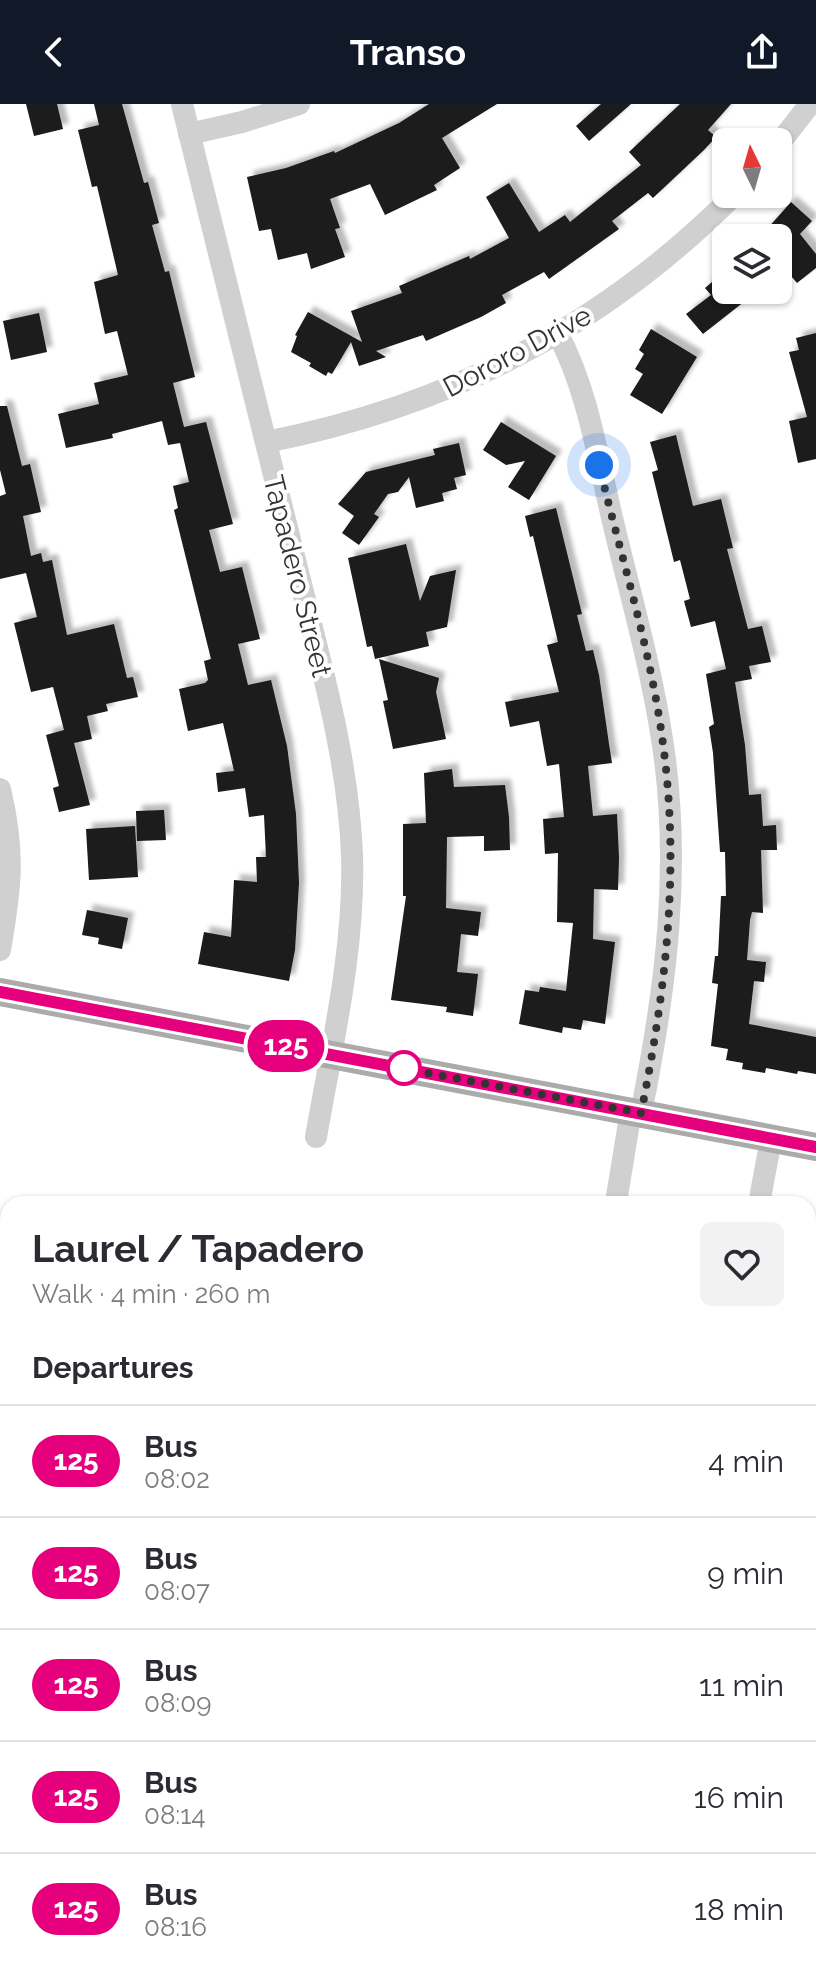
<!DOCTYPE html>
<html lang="en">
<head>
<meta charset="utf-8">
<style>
	body { margin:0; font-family:Raleway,sans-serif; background:#f2f2f3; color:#2b2b33; height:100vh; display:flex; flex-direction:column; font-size:30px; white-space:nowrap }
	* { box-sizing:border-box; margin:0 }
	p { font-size:26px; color:#7c7c81 }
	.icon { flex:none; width:44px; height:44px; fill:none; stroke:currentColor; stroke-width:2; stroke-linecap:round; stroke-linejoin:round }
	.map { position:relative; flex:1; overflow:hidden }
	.side { position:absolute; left:0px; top:1092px; width:816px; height:786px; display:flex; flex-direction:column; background:#fff; border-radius:24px 24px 0 0; box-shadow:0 2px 6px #0004 }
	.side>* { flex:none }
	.badge { padding:0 16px; border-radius:26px; font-size:28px; line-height:52px }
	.needle { width:52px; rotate:355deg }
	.controls { position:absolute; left:712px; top:24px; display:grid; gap:16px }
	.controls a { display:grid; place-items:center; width:80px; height:80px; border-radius:12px; background:#fff; box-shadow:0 2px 6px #0004; font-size:40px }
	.you { position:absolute; width:40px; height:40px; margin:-20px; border:6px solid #fff; border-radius:50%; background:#1a73e8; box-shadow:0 0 0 12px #1a73e833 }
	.map>.badge { position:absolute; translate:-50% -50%; box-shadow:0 0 0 4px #fff }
	h2 { padding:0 32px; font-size:30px; line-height:72px }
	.round { display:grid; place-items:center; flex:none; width:84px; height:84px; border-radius:12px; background:#f2f2f3 }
	.head { display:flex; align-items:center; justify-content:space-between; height:136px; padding:0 32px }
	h1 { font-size:38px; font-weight:700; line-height:60px }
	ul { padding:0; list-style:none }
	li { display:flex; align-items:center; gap:24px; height:112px; padding:0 32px; border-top:2px solid #e1e1e2 }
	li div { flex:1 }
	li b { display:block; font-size:30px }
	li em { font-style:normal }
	li .badge { min-width:88px; font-weight:700; text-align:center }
	header { display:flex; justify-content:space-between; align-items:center; height:104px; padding:0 32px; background:#111827; color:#fff; font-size:36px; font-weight:700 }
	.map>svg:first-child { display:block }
	.green { fill:#e6ecdf }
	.building { fill:#1a1a1a; filter:url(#shadow) }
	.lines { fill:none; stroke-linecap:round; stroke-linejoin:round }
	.minor { stroke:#d0d0d0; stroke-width:22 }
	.major { stroke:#ababab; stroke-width:28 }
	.line-casing { stroke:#fff; stroke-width:18 }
	.line { stroke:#e6007e; stroke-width:12 }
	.walk { stroke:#333; stroke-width:8; stroke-dasharray:0 14.4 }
	.stop-dot { fill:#fff; stroke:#e6007e; stroke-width:4 }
	.labels { text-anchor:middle; stroke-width:8; stroke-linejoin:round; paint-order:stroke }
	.street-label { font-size:28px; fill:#333; stroke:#fff }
</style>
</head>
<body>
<header><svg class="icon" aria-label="back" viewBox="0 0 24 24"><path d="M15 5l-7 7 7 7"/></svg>Transo<svg class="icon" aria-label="share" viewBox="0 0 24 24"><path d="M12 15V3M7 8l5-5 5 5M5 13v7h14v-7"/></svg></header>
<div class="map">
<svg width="816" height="1877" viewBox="0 0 816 1877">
	<defs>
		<filter id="shadow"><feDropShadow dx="6" dy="-6" stdDeviation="2" flood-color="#0004"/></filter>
	</defs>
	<rect width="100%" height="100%" fill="#fff"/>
	<path class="green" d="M 0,1406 L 8,1406 L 8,1870 L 808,1870 L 808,1488 L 816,1488 L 816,1877 L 0,1877 Z"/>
	<path class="building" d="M 26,0 L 57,0 L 63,25 L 34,32 Z
		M 94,0 L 122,0 L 144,79 L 148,78 L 159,119 L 152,121 L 165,168 L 169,167 L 195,273 L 173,279 L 184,323 L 206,318 L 233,420 L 209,426 L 220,468 L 242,463 L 260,535 L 238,540 L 248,581 L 271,576 L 287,642 L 296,710 L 299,779 L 295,846 L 289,877 L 198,860 L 204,828 L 231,833 L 234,776 L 257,778 L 256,753 L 266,753 L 264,711 L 249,713 L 245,684 L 218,688 L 216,669 L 234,667 L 223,619 L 188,627 L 179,585 L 205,579 L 208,576 L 204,557 L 211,555 L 174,406 L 178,404 L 173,382 L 189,378 L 180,339 L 168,341 L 162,317 L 112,330 L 113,334 L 66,344 L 58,310 L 99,300 L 94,279 L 128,271 L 117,227 L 105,230 L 94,178 L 118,171 L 97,82 L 92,83 L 78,26 L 99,21 Z
		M 429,0 L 497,0 L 442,34 L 460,64 L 434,81 L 437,86 L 385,111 L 370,80 L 330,95 L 340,124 L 335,125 L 345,153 L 311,165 L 307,149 L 278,156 L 271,125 L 259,127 L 247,73 L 286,64 L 334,47 L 335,49 L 399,19 Z
		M 601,0 L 631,0 L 589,37 L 576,22 Z
		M 680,0 L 731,0 L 708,26 L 716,33 L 704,46 L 653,94 L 648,89 L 612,117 L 619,125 L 549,175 L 544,168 L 502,191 L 506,199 L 481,213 L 426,237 L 423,231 L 376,247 L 386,253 L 359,262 L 351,238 L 332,270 L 328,268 L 326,272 L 309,262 L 311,259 L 291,248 L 297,232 L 295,231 L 308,208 L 362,238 L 351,207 L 402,189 L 399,182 L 469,152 L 470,155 L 509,134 L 486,93 L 509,79 L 539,128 L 565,111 L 570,118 L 641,61 L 629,48 Z
		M 791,98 L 812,117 L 800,130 L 816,150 L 816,164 L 797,179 L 778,157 L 778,134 L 759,134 Z
		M 726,166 L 726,186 L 759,186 L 703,230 L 686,210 L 711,191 L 705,184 Z
		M 39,209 L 47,248 L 11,256 L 3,217 Z
		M 651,225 L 697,253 L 662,310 L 630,291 L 643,270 L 635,265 L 644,250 L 639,246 Z
		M 816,229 L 816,355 L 798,359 L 789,317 L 807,313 L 789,248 L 799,246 L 796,234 Z
		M 0,302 L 7,302 L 22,362 L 30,360 L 41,408 L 23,412 L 31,452 L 41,449 L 43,458 L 52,456 L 67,531 L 114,520 L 127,574 L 133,573 L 138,593 L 106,600 L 108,607 L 87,612 L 92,635 L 74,639 L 90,701 L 59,708 L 53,684 L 59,682 L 46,631 L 64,626 L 53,583 L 31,588 L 14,519 L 37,513 L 26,469 L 0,475 L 0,392 L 6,390 L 0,366 Z
		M 501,318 L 556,352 L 529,396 L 508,383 L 525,357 L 506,361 L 483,346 Z
		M 676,331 L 693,402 L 721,395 L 733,444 L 727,445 L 748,525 L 762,522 L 771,558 L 749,562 L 752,575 L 735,578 L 745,641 L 749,691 L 761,690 L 763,722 L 776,721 L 777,746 L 761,746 L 763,809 L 752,808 L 750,816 L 747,856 L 766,858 L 764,878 L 754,877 L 749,920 L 816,933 L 816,970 L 798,967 L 797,970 L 766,964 L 765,969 L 742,965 L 743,959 L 726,956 L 728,945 L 711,942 L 718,880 L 712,879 L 715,852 L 718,852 L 721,792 L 726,792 L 725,748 L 720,748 L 713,649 L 709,623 L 714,620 L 706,570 L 726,565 L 715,517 L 691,523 L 684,497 L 690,495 L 680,456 L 674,458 L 652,368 L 658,366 L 650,338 Z
		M 459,339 L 466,371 L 454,374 L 457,385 L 442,389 L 444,397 L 416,404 L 409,373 L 398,388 L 388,390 L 374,410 L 379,413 L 359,441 L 342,429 L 354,412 L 338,400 L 366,368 L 435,351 L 433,345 Z
		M 556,404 L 582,510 L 577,511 L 586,547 L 593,546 L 599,571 L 609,640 L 612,659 L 588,662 L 593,712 L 617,710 L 619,754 L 618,786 L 594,785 L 593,835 L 615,838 L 605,920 L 583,916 L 581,926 L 563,923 L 562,929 L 519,920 L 525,886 L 539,888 L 540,883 L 566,887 L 573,819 L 557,818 L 558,749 L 545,750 L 543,715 L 564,713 L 559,660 L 547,662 L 539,617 L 510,623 L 505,598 L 559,588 L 547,541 L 558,538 L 533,432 L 530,433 L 525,412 Z
		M 406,440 L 420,497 L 430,472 L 456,466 L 447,523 L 426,528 L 429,542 L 375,555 L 372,542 L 367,543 L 348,454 Z
		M 379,555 L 439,574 L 436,588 L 446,635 L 393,645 L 383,597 L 388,596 Z
		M 452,665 L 454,683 L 505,681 L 509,713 L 510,746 L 484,747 L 484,732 L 447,733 L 446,804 L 481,808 L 478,832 L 461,830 L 457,868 L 478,870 L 473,912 L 446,908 L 447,903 L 391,896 L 406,792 L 403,792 L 403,720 L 426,719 L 424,669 Z
		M 164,706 L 166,736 L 137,737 L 136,707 Z
		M 135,722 L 138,773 L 89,776 L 86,725 Z
		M 87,806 L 128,814 L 122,845 L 98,840 L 99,834 L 82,831 Z"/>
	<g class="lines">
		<path class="minor" d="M 182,0 C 218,149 256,298 293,448 C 317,547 348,648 352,751 C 355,845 332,941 316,1033
			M 189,30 L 242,18 L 299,0
			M 778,41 L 810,0
			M 558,230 C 589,289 598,357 614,422 C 631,493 651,563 662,635 C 682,761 666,885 641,1009
			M 266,338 C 449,302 603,223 735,90
			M 0,685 C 15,749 11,782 0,846
			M 617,1092 L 631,1007
			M 759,1100 L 771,1035
			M 565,1870 L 570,1877"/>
		<path class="major" d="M 0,888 L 816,1043"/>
	</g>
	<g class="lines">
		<defs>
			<path id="line" d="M 0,888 L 816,1043"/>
		</defs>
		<use href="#line" class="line-casing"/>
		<use href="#line" class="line"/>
		<path class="walk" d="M 404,964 L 395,963 L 641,1009 C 666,886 680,765 663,640 C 651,546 621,453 599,361"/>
	</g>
	<circle class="stop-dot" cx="404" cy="964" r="16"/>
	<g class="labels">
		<g class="street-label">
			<text transform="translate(517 247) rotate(-28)" y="10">Dororo Drive</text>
			<text transform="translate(298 472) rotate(76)" y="10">Tapadero Street</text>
		</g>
	</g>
</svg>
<div class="controls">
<a><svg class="needle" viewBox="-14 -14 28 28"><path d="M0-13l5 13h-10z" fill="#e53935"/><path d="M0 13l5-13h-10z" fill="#7c7c81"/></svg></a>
<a><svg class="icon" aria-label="layers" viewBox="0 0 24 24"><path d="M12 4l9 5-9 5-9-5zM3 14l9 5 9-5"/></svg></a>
</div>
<div class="you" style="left:599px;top:361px"></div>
<b class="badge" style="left:286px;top:942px;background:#e6007e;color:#fff">125</b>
<section class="side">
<div class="head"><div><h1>Laurel / Tapadero</h1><p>Walk · 4 min · 260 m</p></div><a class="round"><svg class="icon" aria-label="heart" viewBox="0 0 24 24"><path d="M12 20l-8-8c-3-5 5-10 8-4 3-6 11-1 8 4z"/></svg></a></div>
<h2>Departures</h2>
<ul>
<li><span class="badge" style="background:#e6007e;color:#fff">125</span><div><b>Bus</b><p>08:02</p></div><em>4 min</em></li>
<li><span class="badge" style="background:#e6007e;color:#fff">125</span><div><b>Bus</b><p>08:07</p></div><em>9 min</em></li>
<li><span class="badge" style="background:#e6007e;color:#fff">125</span><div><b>Bus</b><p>08:09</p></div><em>11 min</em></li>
<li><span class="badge" style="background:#e6007e;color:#fff">125</span><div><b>Bus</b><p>08:14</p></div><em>16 min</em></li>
<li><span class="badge" style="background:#e6007e;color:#fff">125</span><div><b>Bus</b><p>08:16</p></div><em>18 min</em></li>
</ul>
</section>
</div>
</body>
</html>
